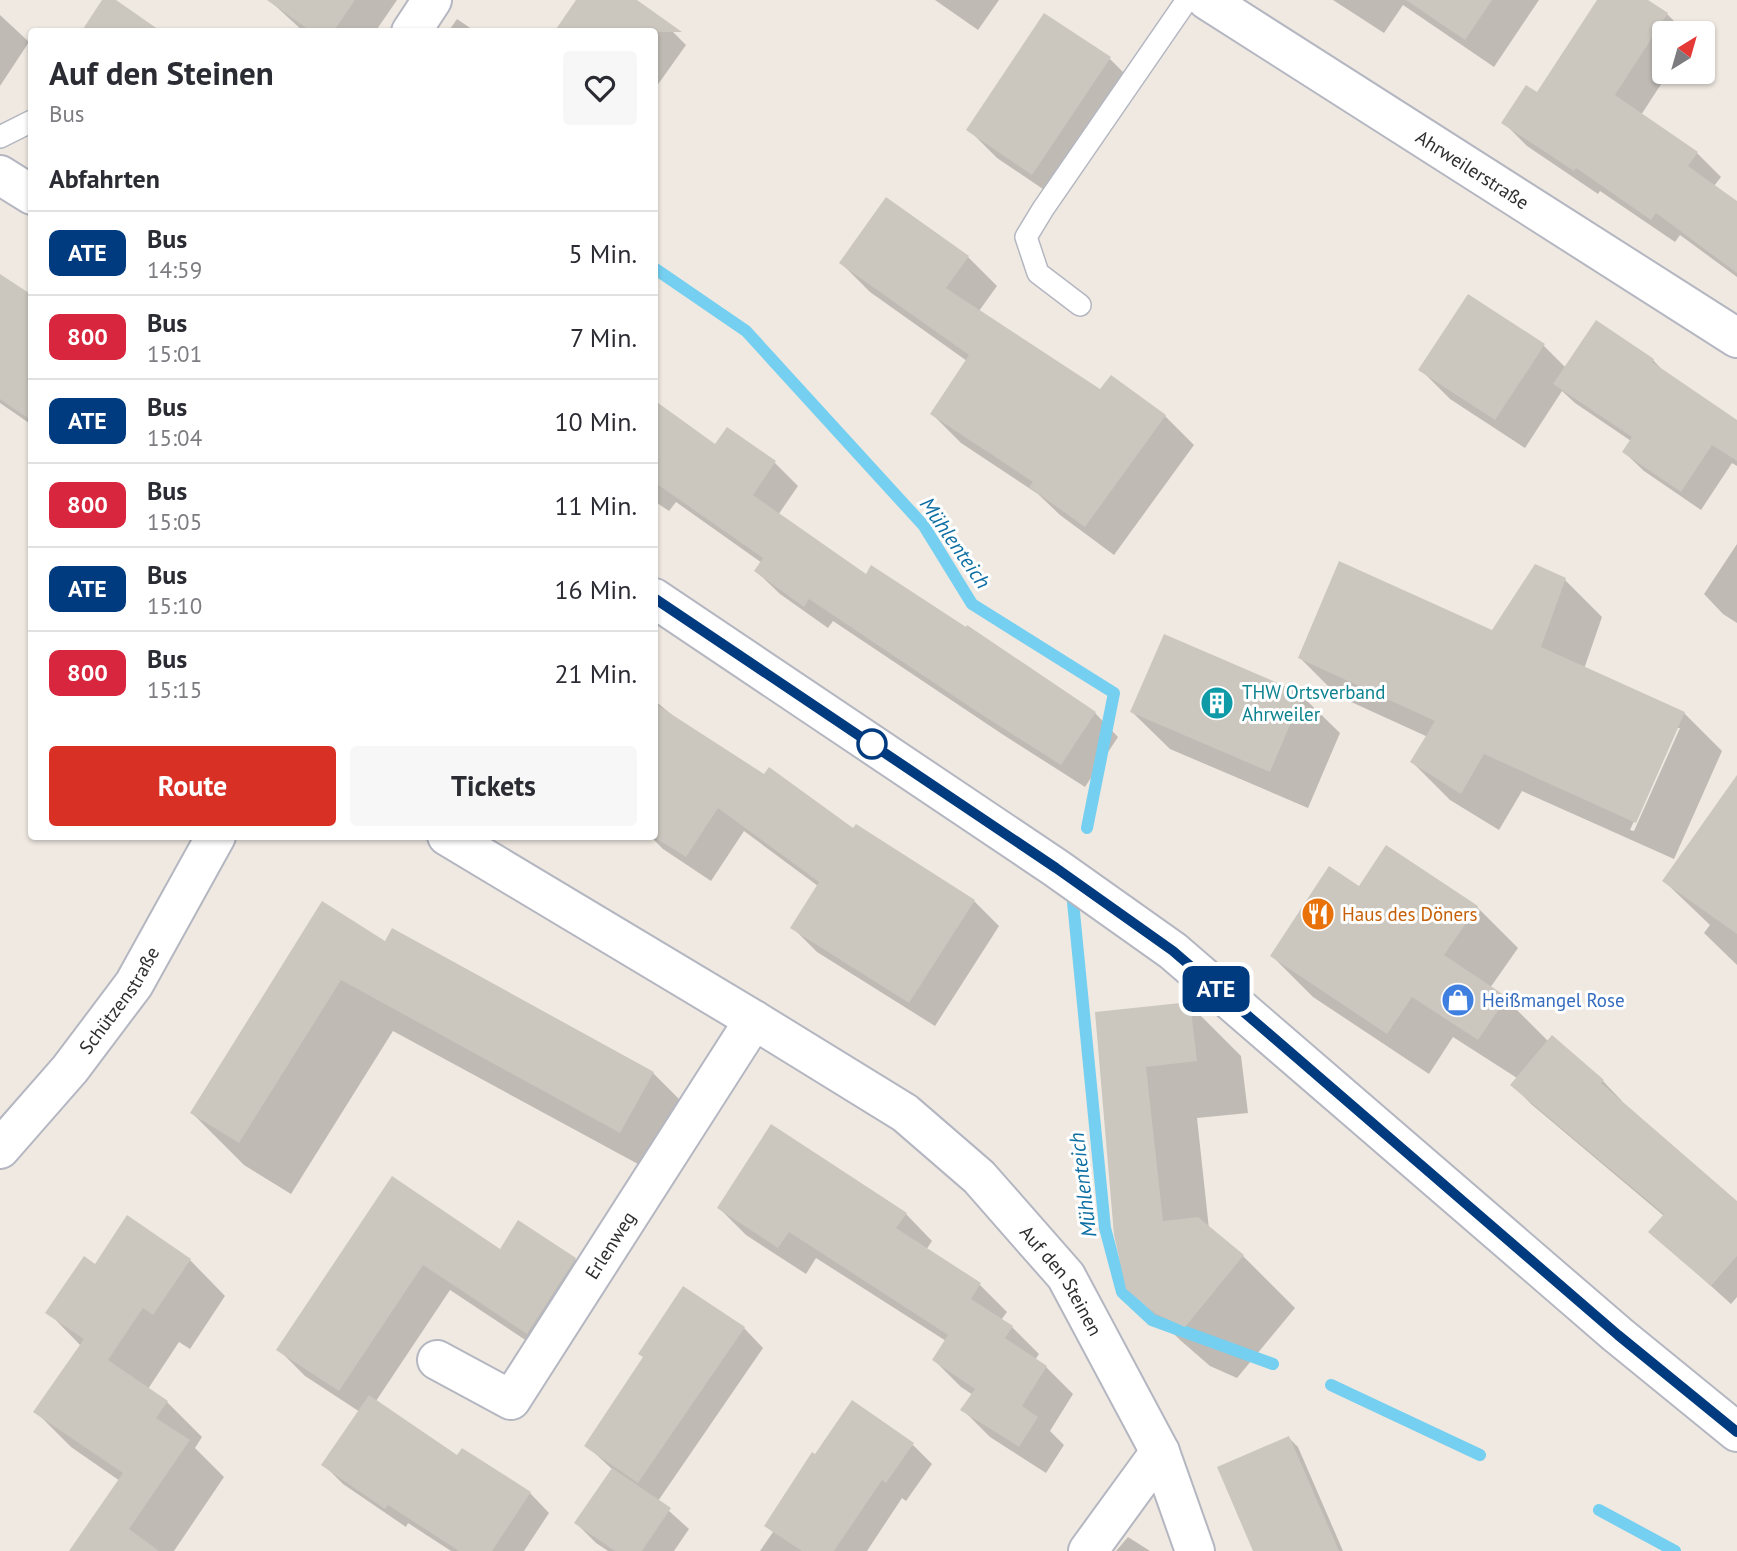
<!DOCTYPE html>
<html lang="de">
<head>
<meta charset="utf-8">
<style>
	body { margin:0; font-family:"PT Sans",sans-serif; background:#f7f7f7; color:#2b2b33; height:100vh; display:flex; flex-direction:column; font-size:26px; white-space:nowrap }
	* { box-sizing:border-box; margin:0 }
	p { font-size:23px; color:#7c7c81 }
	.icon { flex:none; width:38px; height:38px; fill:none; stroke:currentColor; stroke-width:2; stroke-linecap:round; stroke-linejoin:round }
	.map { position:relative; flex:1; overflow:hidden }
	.sheet { position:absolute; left:28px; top:28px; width:630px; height:812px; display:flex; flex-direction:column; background:#fff; border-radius:7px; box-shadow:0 2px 5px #0004 }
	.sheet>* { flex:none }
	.badge { padding:0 14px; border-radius:10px; font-size:24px; line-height:46px }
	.needle { width:46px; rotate:37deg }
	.controls { position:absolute; left:1652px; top:21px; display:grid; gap:14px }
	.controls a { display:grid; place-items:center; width:63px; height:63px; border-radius:7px; background:#fff; box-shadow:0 2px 5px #0004; font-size:35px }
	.map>.badge { position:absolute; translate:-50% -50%; box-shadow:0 0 0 4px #fff }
	h2 { padding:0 21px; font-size:26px; line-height:63px }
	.round { display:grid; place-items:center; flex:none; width:74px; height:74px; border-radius:7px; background:#f7f7f7 }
	.summary { display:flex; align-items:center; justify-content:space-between; height:119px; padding:0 21px }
	h1 { font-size:33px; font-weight:700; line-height:52px }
	.primary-button { display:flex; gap:14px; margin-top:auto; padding:14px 21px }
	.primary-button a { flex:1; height:80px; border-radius:7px; background:#d93025; color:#fff; font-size:28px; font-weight:700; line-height:80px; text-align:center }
	.primary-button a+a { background:#f7f7f7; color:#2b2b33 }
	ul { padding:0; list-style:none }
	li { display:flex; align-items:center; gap:21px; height:84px; padding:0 21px; border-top:2px solid #e1e1e2 }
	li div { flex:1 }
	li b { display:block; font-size:26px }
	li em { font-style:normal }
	li .badge { min-width:77px; font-weight:700; text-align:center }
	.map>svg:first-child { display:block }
	.shadow { fill:#0003; fill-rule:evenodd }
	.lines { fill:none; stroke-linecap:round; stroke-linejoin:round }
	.stream { stroke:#75cff0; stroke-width:12 }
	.building { fill:#cbc7bf }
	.lane-casing { stroke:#b4b7c1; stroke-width:24 }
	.street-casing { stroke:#b4b7c1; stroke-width:42 }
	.secondary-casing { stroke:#b4b7c1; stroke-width:42 }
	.lane { stroke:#fff; stroke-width:21 }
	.street { stroke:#fff; stroke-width:38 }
	.secondary { stroke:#fff; stroke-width:38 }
	.line-casing { stroke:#fff; stroke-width:16 }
	.line { stroke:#003b80; stroke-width:10 }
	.stop-dot { fill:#fff; stroke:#003b80; stroke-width:3.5 }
	.labels { text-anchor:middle; stroke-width:6; stroke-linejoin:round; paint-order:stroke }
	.street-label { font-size:19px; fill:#2e2e2e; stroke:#fff }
	.culture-label { font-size:19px; fill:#0d838f; stroke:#fff; text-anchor:start }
	.food-label { font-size:19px; fill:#c56008; stroke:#fff; text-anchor:start }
	.shop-label { font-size:19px; fill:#366cbe; stroke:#fff; text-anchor:start }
	.water-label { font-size:21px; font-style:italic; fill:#0d6fa3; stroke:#fff }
</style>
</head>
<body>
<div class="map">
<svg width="1737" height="1551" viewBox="0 0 1737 1551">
	<rect width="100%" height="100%" fill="#efe9e1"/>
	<path class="shadow" d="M 269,0 L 397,0 L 375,32 L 304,32 Z
		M 578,0 L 634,0 L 657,16 L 686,45 L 654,90 L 654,32 Z
		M 935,0 L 999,0 L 978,30 Z
		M 1333,0 L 1539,0 L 1494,67 L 1403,5 L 1384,33 Z
		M 1599,0 L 1645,0 L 1667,14 L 1686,33 L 1664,33 L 1664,72 L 1669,72 L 1641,115 L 1697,153 L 1721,177 L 1714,186 L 1737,203 L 1737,277 L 1680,235 L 1675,242 L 1600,191 L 1598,194 L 1527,146 L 1503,122 L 1538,94 Z
		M 0,15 L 29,42 L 0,86 Z
		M 457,19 L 476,32 L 448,32 Z
		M 1110,59 L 1139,88 L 1062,202 L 997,158 L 968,129 Z
		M 968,257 L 997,286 L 979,311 L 1100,392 L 1111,377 L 1165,416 L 1194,445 L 1114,555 L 1060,515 L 1038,494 L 961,443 L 932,414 L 967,361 L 870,292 L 841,263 Z
		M 0,276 L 32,298 L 32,425 L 0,403 Z
		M 1469,297 L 1544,346 L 1566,368 L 1653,360 L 1668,376 L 1737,423 L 1737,466 L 1732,463 L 1701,510 L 1644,471 L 1624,452 L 1631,441 L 1575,403 L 1562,391 L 1525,448 L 1450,399 L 1421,370 Z
		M 654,403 L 715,446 L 727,429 L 775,463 L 798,486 L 778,515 L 866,576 L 1095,713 L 1118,737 L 1085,787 L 1002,734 L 833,621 L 828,628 L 780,594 L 756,571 L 762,563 L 676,502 L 669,511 L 654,501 Z
		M 1737,544 L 1737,623 L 1723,614 L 1704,594 Z
		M 1565,580 L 1602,617 L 1584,669 L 1684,713 L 1722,751 L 1674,859 L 1522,791 L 1499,830 L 1450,800 L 1412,762 L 1428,737 L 1338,696 L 1300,658 L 1493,633 ZM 1676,728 L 1680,728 L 1634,831 L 1630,830 Z
		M 1302,696 L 1340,733 L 1308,808 L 1170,749 L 1132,712 Z
		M 654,700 L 683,724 L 854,831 L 974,901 L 999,926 L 935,1026 L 817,952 L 792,927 L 818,886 L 744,831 L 711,881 L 663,849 L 650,836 L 654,836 Z
		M 1737,778 L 1737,965 L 1704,933 L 1710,925 L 1664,881 Z
		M 1359,888 L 1477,907 L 1518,948 L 1490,988 L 1506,999 L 1549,1042 L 1552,1038 L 1603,1081 L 1622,1101 L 1620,1103 L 1737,1204 L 1737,1297 L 1731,1304 L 1651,1232 L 1664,1216 L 1531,1104 L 1512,1084 L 1517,1078 L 1453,1037 L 1429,1074 L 1313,997 L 1272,956 Z
		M 323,904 L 386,943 L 653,1073 L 705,1125 L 673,1183 L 393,1031 L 291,1194 L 244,1165 L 192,1113 Z
		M 1189,1004 L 1241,1056 L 1248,1113 L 1197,1118 L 1209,1229 L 1243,1256 L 1295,1308 L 1237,1378 L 1210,1366 L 1180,1340 L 1128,1288 L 1097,1014 Z
		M 392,1179 L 500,1251 L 575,1259 L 601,1285 L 554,1359 L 450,1290 L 376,1401 L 458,1458 L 530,1493 L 549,1513 L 524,1551 L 451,1551 L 408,1523 L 406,1527 L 343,1484 L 324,1465 L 360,1412 L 305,1376 L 279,1350 Z
		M 719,1208 L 906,1214 L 932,1241 L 926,1250 L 980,1285 L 1007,1312 L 1001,1320 L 1012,1327 L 1039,1354 L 1035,1360 L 1046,1367 L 1073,1394 L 1050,1431 L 1064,1445 L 1046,1473 L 990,1437 L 963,1410 L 973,1395 L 961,1387 L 934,1360 L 946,1341 L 816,1258 L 806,1274 L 746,1235 Z
		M 190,1260 L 225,1296 L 190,1349 L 179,1342 L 148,1389 L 167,1402 L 202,1437 L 195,1448 L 224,1477 L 174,1551 L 71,1551 L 120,1481 L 71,1447 L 36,1412 L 81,1346 L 48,1312 L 95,1266 Z
		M 744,1328 L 763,1348 L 658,1501 L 689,1529 L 674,1551 L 608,1551 L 596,1543 L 576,1523 L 613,1470 L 586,1445 L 644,1358 Z
		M 1289,1438 L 1298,1447 L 1343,1551 L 1255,1551 Z
		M 913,1445 L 932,1464 L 906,1501 L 902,1498 L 867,1551 L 760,1551 L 773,1532 L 766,1525 Z
		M 1128,1537 L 1150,1551 L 1116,1551 Z"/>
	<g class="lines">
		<path class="stream" d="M 654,268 L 746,331 L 924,526 L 972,604 L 1114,693 L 1087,828
			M 1073,902 L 1105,1228 L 1122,1292 L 1152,1320 L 1273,1364
			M 1331,1385 L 1480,1455
			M 1599,1510 L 1675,1551"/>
	</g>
	<path class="building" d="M 102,0 L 116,0 L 162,32 L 81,32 Z
		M 267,0 L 355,0 L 333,32 L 312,32 Z
		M 576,0 L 637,0 L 682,32 L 554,32 Z
		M 1406,0 L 1492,0 L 1465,40 Z
		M 1597,0 L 1648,0 L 1668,13 L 1615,95 L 1698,152 L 1688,166 L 1737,201 L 1737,273 L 1656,213 L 1651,220 L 1576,168 L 1574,171 L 1501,123 L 1526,85 L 1537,92 Z
		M 1044,13 L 1111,57 L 1032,175 L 966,130 Z
		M 886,197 L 969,256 L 946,288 L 1100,389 L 1111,375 L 1166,415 L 1085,527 L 1029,487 L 1033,482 L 930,414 L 969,355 L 839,263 Z
		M 0,274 L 32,295 L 32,421 L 0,399 Z
		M 1468,294 L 1545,344 L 1495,420 L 1418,370 Z
		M 1596,320 L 1654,359 L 1652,362 L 1737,420 L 1737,461 L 1712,445 L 1681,492 L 1622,452 L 1632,437 L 1553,384 Z
		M 654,400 L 715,444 L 727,427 L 776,461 L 753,495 L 866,574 L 871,565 L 966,627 L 967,625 L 1096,712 L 1061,765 L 976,711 L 809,599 L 804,607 L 754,571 L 763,558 L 654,482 Z
		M 1339,561 L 1492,630 L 1535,564 L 1566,578 L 1541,647 L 1685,712 L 1636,823 L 1484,754 L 1461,794 L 1410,762 L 1435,721 L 1298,658 Z
		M 1164,634 L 1303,694 L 1270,772 L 1130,712 Z
		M 654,703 L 764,774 L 769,767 L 853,828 L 856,824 L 975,900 L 909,1003 L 790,928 L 819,882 L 718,808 L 686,857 L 654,837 Z
		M 1737,775 L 1737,934 L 1662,881 Z
		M 1386,845 L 1478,906 L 1444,955 L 1507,997 L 1478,1040 L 1412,997 L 1387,1034 L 1270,956 L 1329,866 L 1359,886 Z
		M 322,901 L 385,941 L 392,928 L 654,1072 L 620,1133 L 341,980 L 239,1143 L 190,1113 Z
		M 1190,1002 L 1197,1061 L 1146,1067 L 1163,1221 L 1198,1217 L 1244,1255 L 1185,1327 L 1156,1314 L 1126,1289 L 1114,1235 L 1095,1012 Z
		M 1552,1035 L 1604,1080 L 1601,1083 L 1737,1201 L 1737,1256 L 1711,1286 L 1648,1232 L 1664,1214 L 1510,1085 Z
		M 771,1124 L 907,1213 L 896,1228 L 981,1283 L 971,1299 L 1013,1326 L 1005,1338 L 1047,1366 L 1022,1406 L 1038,1417 L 1019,1447 L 960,1410 L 975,1389 L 932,1360 L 948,1335 L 789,1232 L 778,1248 L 717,1208 Z
		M 392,1176 L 500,1249 L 518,1220 L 576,1258 L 527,1334 L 423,1265 L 339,1391 L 276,1350 Z
		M 127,1215 L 191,1259 L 153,1315 L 143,1308 L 108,1360 L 168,1401 L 156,1418 L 190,1440 L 129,1529 L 159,1551 L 69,1551 L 123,1473 L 33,1412 L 84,1339 L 45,1313 L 84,1256 L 95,1264 Z
		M 683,1286 L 745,1327 L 638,1483 L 584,1446 L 643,1357 L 638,1354 Z
		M 369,1395 L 457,1455 L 462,1448 L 531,1492 L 492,1551 L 459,1551 L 388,1505 L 385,1509 L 321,1465 Z
		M 852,1400 L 914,1443 L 886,1483 L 882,1480 L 834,1551 L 802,1551 L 764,1526 L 812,1452 L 815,1454 Z
		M 1289,1436 L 1339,1551 L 1253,1551 L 1217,1467 Z
		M 612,1468 L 671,1508 L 642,1551 L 615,1551 L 574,1523 Z"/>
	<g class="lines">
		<defs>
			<path id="lane" d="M 0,137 L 32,121
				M 1080,305 L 1038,273 L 1026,237 L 1043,209 L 1187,0"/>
			<g id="street">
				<path id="s1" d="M 1207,0 L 1737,338"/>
				<path d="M 411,32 L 432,0"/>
				<path id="s2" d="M 447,836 L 754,1020 L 905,1113 L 979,1177 L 1066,1276 L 1160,1452 L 1195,1551"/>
				<path id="s3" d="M 0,1149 L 70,1069 L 134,984 L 216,836"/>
				<path id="s4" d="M 437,1360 L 511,1400 L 754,1020"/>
				<path d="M 1088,1551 L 1160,1452"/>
			</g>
			<path id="secondary" d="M 0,175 L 32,195
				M 654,598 L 1056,868 L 1173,951 L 1618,1335 L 1737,1432"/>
		</defs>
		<use href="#lane" class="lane-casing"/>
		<use href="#street" class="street-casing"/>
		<use href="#secondary" class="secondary-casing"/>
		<use href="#lane" class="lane"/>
		<use href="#street" class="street"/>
		<use href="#secondary" class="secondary"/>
	</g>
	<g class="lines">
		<defs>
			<path id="line" d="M 654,598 L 1056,868 L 1173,951 L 1618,1335 L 1737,1432"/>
		</defs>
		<use href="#line" class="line-casing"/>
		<use href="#line" class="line"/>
	</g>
	<defs>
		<symbol id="building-disc" viewBox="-11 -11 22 22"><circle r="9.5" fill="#0f9aa8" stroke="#fff"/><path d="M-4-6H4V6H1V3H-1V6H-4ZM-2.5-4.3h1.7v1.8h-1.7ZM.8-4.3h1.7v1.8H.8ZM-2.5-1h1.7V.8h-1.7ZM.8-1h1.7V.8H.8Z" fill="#fff"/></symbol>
		<symbol id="restaurant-disc" viewBox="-11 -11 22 22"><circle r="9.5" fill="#e8710a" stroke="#fff"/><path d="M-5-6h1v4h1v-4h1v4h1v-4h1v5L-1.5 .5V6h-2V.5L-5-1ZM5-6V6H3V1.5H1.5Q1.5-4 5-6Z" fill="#fff"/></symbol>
		<symbol id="shop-disc" viewBox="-11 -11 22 22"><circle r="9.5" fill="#3f7fe0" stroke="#fff"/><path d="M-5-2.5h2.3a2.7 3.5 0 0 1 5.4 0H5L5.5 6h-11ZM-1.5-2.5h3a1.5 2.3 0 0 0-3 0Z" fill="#fff"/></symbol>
	</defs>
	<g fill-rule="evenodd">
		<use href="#building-disc" x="1198" y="684" width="38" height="38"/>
		<use href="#restaurant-disc" x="1299" y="895" width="38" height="38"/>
		<use href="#shop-disc" x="1439" y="981" width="38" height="38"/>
	</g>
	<circle class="stop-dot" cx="872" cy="744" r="14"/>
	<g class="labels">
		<g class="street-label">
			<text dy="7" stroke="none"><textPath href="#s1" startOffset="315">Ahrweilerstraße</textPath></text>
			<text dy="7" stroke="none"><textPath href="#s3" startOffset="191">Schützenstraße</textPath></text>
			<text dy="7" stroke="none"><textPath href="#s4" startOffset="268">Erlenweg</textPath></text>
			<text dy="7" stroke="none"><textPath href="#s2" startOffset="766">Auf den Steinen</textPath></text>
		</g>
		<g class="culture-label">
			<text x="1242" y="699">THW Ortsverband<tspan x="1242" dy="22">Ahrweiler</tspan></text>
		</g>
		<g class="food-label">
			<text x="1342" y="921">Haus des Döners</text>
		</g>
		<g class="shop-label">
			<text x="1482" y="1007">Heißmangel Rose</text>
		</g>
		<g class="water-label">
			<text transform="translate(955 543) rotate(55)" y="7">Mühlenteich</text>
			<text transform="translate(1083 1185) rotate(-97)" y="7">Mühlenteich</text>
		</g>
	</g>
</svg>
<div class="controls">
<a><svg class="needle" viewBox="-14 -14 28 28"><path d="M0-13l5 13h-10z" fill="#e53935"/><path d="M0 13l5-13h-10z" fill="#7c7c81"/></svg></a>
</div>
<b class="badge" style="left:1216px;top:989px;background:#003b80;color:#fff">ATE</b>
<section class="sheet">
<div class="summary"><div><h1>Auf den Steinen</h1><p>Bus</p></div><a class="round"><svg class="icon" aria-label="heart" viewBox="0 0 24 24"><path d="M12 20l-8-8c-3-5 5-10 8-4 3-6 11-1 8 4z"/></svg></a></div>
<h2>Abfahrten</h2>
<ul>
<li><span class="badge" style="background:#003b80;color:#fff">ATE</span><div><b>Bus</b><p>14:59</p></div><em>5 Min.</em></li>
<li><span class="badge" style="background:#d7263d;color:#fff">800</span><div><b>Bus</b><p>15:01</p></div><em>7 Min.</em></li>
<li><span class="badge" style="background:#003b80;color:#fff">ATE</span><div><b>Bus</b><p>15:04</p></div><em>10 Min.</em></li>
<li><span class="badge" style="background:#d7263d;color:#fff">800</span><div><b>Bus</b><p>15:05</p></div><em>11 Min.</em></li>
<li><span class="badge" style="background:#003b80;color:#fff">ATE</span><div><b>Bus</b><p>15:10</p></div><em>16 Min.</em></li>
<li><span class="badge" style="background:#d7263d;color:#fff">800</span><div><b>Bus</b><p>15:15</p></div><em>21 Min.</em></li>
</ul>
<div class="primary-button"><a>Route</a><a>Tickets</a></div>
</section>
</div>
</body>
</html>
